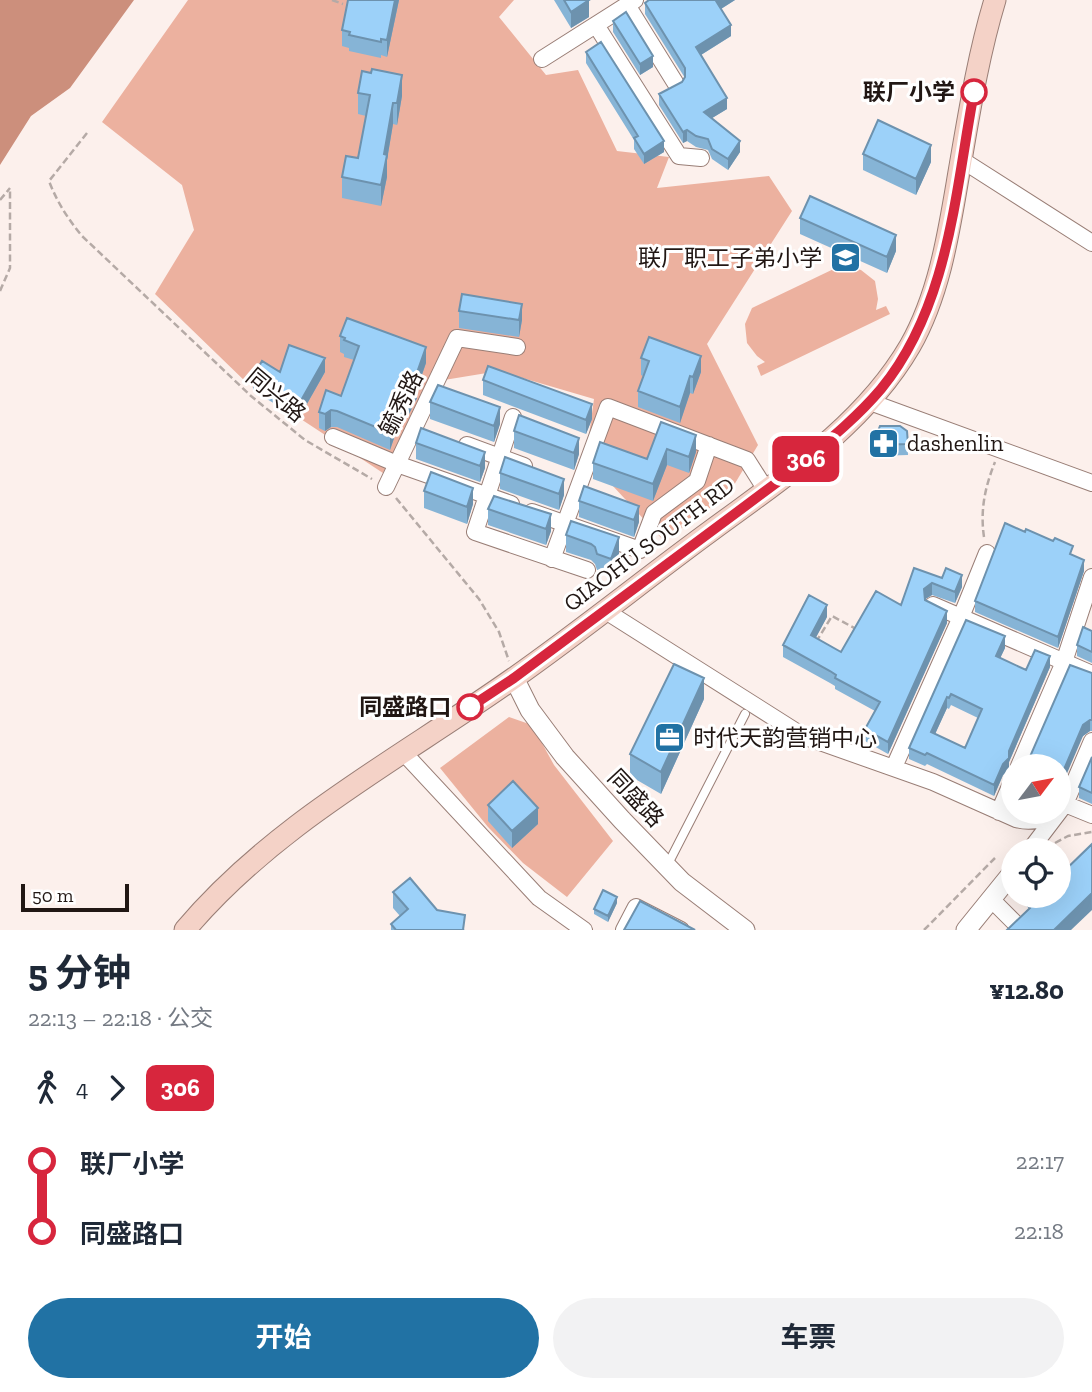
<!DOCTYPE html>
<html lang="zh">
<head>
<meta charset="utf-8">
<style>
	body { margin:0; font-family:"Zilla Slab","Noto Sans SC",serif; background:#f2f2f3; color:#1f2937; height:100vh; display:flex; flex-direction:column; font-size:26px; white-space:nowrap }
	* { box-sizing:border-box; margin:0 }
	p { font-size:23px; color:#747a83 }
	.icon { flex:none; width:38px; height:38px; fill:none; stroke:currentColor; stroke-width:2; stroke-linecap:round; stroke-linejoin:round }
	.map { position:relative; height:930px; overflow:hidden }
	.details { display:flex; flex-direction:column; background:#fff; flex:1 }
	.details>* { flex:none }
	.badge { padding:0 14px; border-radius:10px; font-size:24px; line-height:46px }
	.needle { width:46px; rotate:58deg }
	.tools { position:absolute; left:1001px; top:754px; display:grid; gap:14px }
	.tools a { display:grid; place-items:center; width:70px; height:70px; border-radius:50%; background:#fff; box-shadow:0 7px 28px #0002; font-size:35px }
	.scale { position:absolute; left:21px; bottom:18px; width:108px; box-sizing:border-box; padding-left:7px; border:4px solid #211714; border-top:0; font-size:19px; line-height:24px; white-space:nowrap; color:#211714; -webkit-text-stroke:5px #fff; paint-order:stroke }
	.map>.badge { position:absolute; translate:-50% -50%; box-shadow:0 0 0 4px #fff }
	.legs { display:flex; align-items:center; gap:10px; height:77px; padding:0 28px; font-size:23px }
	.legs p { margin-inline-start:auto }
	.overview { display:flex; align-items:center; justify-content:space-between; height:119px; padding:0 28px }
	h1 { font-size:38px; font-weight:700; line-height:52px }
	.cta { display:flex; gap:14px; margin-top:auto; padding:14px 28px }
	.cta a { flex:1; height:80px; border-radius:42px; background:#2172a4; color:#fff; font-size:28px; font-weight:700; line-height:80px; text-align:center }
	.cta a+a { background:#f2f2f3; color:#1f2937 }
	ul { padding:0 28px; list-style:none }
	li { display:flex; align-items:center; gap:24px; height:70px; font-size:26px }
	li i { display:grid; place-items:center; width:10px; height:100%; margin:0 9px; background:currentColor }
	li i::after { content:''; width:18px; height:18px; margin:-9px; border:5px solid; border-radius:50%; background:#fff }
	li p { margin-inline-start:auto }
	li:first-child i { background:linear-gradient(#0000 50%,currentColor 0) }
	li:last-child i { background:linear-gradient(currentColor 50%,#0000 0) }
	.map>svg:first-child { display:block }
	.green { fill:#ecb19f }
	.water { fill:#cc8f7c }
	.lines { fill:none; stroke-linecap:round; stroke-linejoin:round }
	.service-casing { stroke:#997e76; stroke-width:10 }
	.minor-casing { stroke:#997e76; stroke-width:18 }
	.tertiary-casing { stroke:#997e76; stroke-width:21 }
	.secondary-casing { stroke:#997e76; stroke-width:23 }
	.path { stroke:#b5aaa6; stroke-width:2.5; stroke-dasharray:7 3.5; stroke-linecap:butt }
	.service { stroke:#fff; stroke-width:8 }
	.minor { stroke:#fff; stroke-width:16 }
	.tertiary { stroke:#fff; stroke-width:19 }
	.secondary { stroke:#f4d2c7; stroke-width:21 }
	.wall { fill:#86b4d6; fill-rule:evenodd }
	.shaded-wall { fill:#6d92ae }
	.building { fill:#9cd1f9; stroke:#6d92ae; stroke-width:2; fill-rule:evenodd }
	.line-1-casing { stroke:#fff; stroke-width:16 }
	.line-1 { stroke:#d7263d; stroke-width:10 }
	.stop-1-dot { fill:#fff; stroke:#d7263d; stroke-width:3.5 }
	.labels { text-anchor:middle; stroke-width:6; stroke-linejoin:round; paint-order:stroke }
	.stop-label { font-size:23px; font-weight:bold; fill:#211714; stroke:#fff; text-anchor:end }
	.poi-label { font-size:23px; fill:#211714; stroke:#fff; text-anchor:start }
	.street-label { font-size:23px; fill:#211714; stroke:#fff }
</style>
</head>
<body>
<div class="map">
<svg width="1092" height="930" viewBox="0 0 1092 930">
	<rect width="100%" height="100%" fill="#fcf0ec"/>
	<path class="green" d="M 188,0 L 514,0 L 499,17 L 546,75 L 578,70 L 617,151 L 669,157 L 657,188 L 769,176 L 792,211 L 707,344 L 758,445 L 728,495 L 664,541 L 586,457 L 594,399 L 499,371 L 432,382 L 383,473 L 249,385 L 155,294 L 194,230 L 182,185 L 102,122 Z
		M 842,265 L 861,270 L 875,281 L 878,299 L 876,310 L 886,306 L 890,314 L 761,376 L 757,366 L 765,362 L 757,356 L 747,343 L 745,324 L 752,308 Z
		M 509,717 L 532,725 L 554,765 L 613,841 L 567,897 L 523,863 L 488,827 L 440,768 Z"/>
	<path class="water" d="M 0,0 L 134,0 L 70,88 L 31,116 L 0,165 Z"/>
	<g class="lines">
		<defs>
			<path id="service" d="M 668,864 L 745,714"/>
			<path id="minor" d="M 627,5 L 676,84
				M 596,25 L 679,156 L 701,158
				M 542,59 L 635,0
				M 962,160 L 1092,243
				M 870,402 L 1092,483
				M 513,417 L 475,532 L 587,570
				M 333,437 L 397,464 L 511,504
				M 467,445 L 524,466
				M 386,487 L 457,338 L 517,347
				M 532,512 L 640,550 L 654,513 L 697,481 L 709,445
				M 552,559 L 608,407 L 747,460 L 766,490
				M 933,605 L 1092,674
				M 604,610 L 803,736 L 933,782 L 1016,819 C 1030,823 1043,820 1055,812
				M 403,752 L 539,898 L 584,930
				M 1019,766 L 1064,662 L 1092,577
				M 894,767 L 961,617 L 987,553
				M 1059,809 L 1065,804 L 1092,815
				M 999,812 L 1013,779
				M 1030,850 L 1065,804 L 1092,741
				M 991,899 L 1016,924
				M 624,930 L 636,907 L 681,930"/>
			<path id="tertiary" d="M 514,678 L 530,710 L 565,757 L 622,820 L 682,882 L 745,930
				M 966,930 L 1013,872"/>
			<path id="secondary" d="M 185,930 C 275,823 401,758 514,678 C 581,631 645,579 712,530 C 784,477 864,425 910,346 C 940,293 949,231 959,172 C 969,114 978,56 995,0"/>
		</defs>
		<use href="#service" class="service-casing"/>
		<use href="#minor" class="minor-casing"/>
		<use href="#tertiary" class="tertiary-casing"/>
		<use href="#secondary" class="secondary-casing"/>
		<path class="path" d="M 332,0 L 343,4
			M 87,133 L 49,181 C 57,202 68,219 82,236 L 251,396 L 305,440 L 372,479
			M 0,200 L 10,188
			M 0,291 L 10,268 L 10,188
			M 396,498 L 479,599 L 499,632 L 509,661
			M 984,537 C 980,510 985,487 995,462
			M 816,642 L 832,616 L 858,630
			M 1055,843 L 1068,836 L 1092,832
			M 924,930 L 995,858"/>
		<use href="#service" class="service"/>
		<use href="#minor" class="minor"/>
		<use href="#tertiary" class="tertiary"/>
		<use href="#secondary" class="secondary"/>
	</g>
	<path class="wall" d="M 348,0 L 399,0 L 387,57 L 381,55 L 381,58 L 349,51 L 349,48 L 342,46 L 342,30 Z
		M 554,0 L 589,0 L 589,17 L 571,28 Z
		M 735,0 L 721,9 L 731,36 L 701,55 L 727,109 L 712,118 L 740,152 L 728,170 L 712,159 L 708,150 L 696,147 L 687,141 L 683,143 L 659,105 L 659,94 L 682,82 L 685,78 L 645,14 L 645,3 Z
		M 613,21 L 653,67 L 640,75 L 613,32 Z
		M 586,52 L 664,152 L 644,164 L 634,149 L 634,140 L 586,63 Z
		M 358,93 L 402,96 L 397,125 L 393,124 L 387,160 L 387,177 L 381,206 L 342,198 L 342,177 L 358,158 L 366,116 L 358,114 Z
		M 863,154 L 931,162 L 916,195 L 863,170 Z
		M 800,218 L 896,251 L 887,273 L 800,234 Z
		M 459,311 L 522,320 L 519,337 L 459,328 Z
		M 340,336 L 426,363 L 417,389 L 417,398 L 409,414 L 403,412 L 390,450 L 337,427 L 331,427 L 325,431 L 319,428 L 319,412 L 341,396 L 354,360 L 344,357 L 344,354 L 340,352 Z
		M 641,358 L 701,372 L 693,394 L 690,393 L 680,423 L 638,407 L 638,391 L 643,376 L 641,375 Z
		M 280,372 L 325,372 L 299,418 L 253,391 L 253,377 Z
		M 483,380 L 592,419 L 586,434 L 483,395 Z
		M 430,402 L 500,424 L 494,442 L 430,419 Z
		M 661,422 L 696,452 L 689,473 L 667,465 L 653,501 L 593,479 L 593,463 L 647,459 Z
		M 514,431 L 579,454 L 574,470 L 514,448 Z
		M 907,431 L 908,455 L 876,456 L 876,436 Z
		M 416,443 L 485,468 L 480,482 L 416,459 Z
		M 500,473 L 564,495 L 559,510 L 500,489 Z
		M 424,491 L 473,504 L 467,524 L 424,508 Z
		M 579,501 L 639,522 L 634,537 L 579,517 Z
		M 488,509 L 551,531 L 546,545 L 488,525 Z
		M 566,535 L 619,554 L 611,575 L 597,570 L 595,564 L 591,560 L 566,552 Z
		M 1073,556 L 1084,571 L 1058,648 L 975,612 L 975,601 Z
		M 914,568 L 942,578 L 962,587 L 955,603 L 932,595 L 925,599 L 947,623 L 888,754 L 865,741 L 865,729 L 875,711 L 835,689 L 835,686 L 830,683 L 783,657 L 783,645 L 827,617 L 815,638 L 841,652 L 901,605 Z
		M 966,620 L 1005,648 L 1000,658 L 1026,670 L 1050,667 L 1009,762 L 1009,769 L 1003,775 L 994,796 L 927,764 L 925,766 L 909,759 L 909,748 ZM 951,705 L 978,718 L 965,748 L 935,734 L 947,708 L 949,709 Z
		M 1092,631 L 1092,663 L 1077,656 L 1077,645 Z
		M 1092,673 L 1092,731 L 1090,731 L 1083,736 L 1059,766 L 1029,759 Z
		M 704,699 L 661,794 L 630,776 L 630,754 Z
		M 1092,757 L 1092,804 L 1079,798 L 1079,787 Z
		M 488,805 L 538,824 L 512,848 L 488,821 Z
		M 393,892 L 437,910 L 465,930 L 391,930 L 391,924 L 400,916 L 393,908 Z
		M 617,903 L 608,922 L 594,914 L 594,909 Z"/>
	<path class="shaded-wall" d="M 395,0 L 399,0 L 387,57 L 387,40 Z
		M 589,0 L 589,17 L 571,28 L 571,12 Z
		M 718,0 L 735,0 L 716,12 L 716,1 Z
		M 731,25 L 731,36 L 696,58 L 696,47 Z
		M 653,56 L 653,67 L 640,75 L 640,64 Z
		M 402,75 L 402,96 L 397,125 L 397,103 Z
		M 727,98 L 727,109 L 704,123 L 704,112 Z
		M 393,103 L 393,124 L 387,160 L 387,177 L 381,206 L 381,185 L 384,154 Z
		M 687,130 L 687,141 L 683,143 L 683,132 Z
		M 664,141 L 664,152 L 644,164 L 644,154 Z
		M 740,141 L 740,152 L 728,170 L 728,159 Z
		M 931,145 L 931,162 L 916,195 L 916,179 Z
		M 896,235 L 896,251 L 887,273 L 887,257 Z
		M 522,304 L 522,320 L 519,337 L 519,320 Z
		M 426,347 L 426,363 L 417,389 L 417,398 L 409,414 L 409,398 L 414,381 Z
		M 701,356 L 701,372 L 693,394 L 693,377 Z
		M 325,358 L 325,372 L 299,418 L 299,404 Z
		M 690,376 L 690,393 L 680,423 L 680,407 Z
		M 403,396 L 403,412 L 390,450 L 390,433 Z
		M 592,404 L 592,419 L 586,434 L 586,420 Z
		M 500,407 L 500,424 L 494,442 L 494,426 Z
		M 331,410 L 331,427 L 325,431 L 325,414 Z
		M 696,435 L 696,452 L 689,473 L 689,457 Z
		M 579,438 L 579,454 L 574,470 L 574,453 Z
		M 667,449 L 667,465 L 653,501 L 653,484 Z
		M 485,452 L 485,468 L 480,482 L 480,466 Z
		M 564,479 L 564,495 L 559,510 L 559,494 Z
		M 473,488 L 473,504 L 467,524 L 467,507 Z
		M 639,506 L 639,522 L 634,537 L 634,520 Z
		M 551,514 L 551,531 L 546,545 L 546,529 Z
		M 619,537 L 619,554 L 611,575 L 611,559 Z
		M 1084,560 L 1084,571 L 1058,648 L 1058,637 Z
		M 962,575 L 962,587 L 955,603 L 955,592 Z
		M 932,583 L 932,595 L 924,600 L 924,589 Z
		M 827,605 L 827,617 L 811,647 L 811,635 Z
		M 947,611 L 947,623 L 888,754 L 888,742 Z
		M 1005,636 L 1005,648 L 996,667 L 996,656 Z
		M 1050,656 L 1050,667 L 1009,762 L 1009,769 L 1003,775 L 994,796 L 994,785 Z
		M 704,678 L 704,699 L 661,794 L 661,772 Z
		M 947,697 L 947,708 L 931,743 L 931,732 Z
		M 1090,720 L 1090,731 L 1083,736 L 1059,792 L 1059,781 L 1083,725 Z
		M 538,808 L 538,824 L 512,848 L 512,831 Z
		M 1092,893 L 1092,910 L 1071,930 L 1054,930 Z
		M 617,897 L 617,903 L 608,922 L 608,916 Z"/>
	<path class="building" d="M 348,0 L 395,0 L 387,40 L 381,39 L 381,42 L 349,35 L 350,32 L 342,30 Z
		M 564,0 L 589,0 L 571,12 Z
		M 649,0 L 718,0 L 716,1 L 731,25 L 696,47 L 727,98 L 704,112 L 740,141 L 728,159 L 712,149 L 708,139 L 696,136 L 687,130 L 683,132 L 659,94 L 682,82 L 685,77 L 685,68 L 645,3 Z
		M 626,12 L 653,56 L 640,64 L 613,21 Z
		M 601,42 L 664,141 L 644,154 L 634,138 L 638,136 L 586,52 Z
		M 372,69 L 402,75 L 397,103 L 393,103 L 384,154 L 387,155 L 381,185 L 342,177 L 346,156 L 358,158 L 370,95 L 358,93 L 362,71 L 371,73 Z
		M 878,120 L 931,145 L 916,179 L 863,154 Z
		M 810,196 L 896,235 L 887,257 L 800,218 Z
		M 462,294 L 522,304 L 519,320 L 459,311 Z
		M 347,318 L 426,347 L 414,381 L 417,382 L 409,398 L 403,396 L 390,433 L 337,411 L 331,410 L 325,414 L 319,412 L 326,390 L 341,396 L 359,346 L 344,340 L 345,338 L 340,336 Z
		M 649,337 L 701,356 L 693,377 L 690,376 L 680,407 L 638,391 L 649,361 L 641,358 Z
		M 289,345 L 325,358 L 299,404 L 253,377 L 262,361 L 280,372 Z
		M 488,366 L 592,404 L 586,420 L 483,380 Z
		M 438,385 L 500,407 L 494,426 L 430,402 Z
		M 519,415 L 579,438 L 574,453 L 514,431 Z
		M 661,422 L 696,435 L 689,457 L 667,449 L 653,484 L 593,463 L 600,442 L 647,459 Z
		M 880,426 L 900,426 L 907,431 L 908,444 L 876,445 L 876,436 Z
		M 421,428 L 485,452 L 480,466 L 416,443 Z
		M 505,457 L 564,479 L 559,494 L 500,473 Z
		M 431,472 L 473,488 L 467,507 L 424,491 Z
		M 584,486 L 639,506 L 634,520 L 579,501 Z
		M 494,496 L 551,514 L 546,529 L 488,509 Z
		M 571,521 L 619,537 L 611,559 L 597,554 L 595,547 L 591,544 L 566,535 Z
		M 1005,523 L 1025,532 L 1026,529 L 1053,541 L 1055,538 L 1073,546 L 1070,554 L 1084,560 L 1058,637 L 975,601 Z
		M 914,568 L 942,578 L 946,568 L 962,575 L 955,592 L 932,583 L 924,589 L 925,600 L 947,611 L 888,742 L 865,729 L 880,702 L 835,678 L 836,675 L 830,671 L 783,645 L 809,595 L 827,605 L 811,635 L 841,652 L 876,591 L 901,605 Z
		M 966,620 L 1005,636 L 996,656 L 1026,670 L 1035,650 L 1050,656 L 1009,751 L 1009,758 L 1003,764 L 994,785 L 927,753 L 925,755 L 909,748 ZM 951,694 L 982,709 L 965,748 L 931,732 L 947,697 L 949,698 Z
		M 1083,627 L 1092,631 L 1092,652 L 1077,645 Z
		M 674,664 L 704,678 L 661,772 L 630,754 Z
		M 1070,665 L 1092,673 L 1092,720 L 1090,720 L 1083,725 L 1059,781 L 1059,766 L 1023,766 L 1023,765 L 1029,759 Z
		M 1092,757 L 1092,793 L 1079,787 Z
		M 513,781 L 538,808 L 512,831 L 488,805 Z
		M 1092,844 L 1092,893 L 1054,930 L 1007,930 L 1030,908 L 1028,906 L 1038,896 L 1059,896 L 1059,876 Z
		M 410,878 L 437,910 L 465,915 L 463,930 L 396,930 L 391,924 L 408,909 L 393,892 Z
		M 603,890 L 617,897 L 608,916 L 594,909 Z
		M 640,901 L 695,930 L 624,930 Z"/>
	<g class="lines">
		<defs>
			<path id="line-1" d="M 470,707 L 514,678 L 787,475 C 819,448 854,421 881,389 C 949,306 955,193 974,92"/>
		</defs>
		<use href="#line-1" class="line-1-casing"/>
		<use href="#line-1" class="line-1"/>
	</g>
	<defs>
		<symbol id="school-square" viewBox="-11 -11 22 22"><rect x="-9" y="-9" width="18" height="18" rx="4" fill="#2172a4" stroke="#fff"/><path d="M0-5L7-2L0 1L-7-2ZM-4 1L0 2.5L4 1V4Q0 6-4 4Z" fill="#fff"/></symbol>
		<symbol id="pharmacy-square" viewBox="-11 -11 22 22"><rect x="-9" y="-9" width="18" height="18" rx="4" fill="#2172a4" stroke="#fff"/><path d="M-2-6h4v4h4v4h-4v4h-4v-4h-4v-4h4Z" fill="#fff"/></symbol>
		<symbol id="office-square" viewBox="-11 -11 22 22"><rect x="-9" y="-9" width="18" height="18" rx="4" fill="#2172a4" stroke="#fff"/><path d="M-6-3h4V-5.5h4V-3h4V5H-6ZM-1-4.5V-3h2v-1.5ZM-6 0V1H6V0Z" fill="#fff"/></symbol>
	</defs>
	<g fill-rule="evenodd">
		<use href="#school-square" x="828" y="240" width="35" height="35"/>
		<use href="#pharmacy-square" x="866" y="426" width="35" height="35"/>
		<use href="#office-square" x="652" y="720" width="35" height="35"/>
	</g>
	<g class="stop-1-dot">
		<circle cx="974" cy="92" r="12"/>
		<circle cx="470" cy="707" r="12"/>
	</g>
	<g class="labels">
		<g class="stop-label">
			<text x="955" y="100">联厂小学</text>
			<text x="451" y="715">同盛路口</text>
		</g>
		<g class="poi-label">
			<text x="822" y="266" text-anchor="end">联厂职工子弟小学</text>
			<text x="907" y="451">dashenlin</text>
			<text x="693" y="746">时代天韵营销中心</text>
		</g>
		<g class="street-label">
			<text transform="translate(276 395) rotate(40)" y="8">同兴路</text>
			<text transform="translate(401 403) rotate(-64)" y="8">毓秀路</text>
			<text transform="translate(649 544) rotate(-37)" y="8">QIAOHU SOUTH RD</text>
			<text transform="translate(636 798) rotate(47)" y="8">同盛路</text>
		</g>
	</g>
</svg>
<div class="tools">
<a><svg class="needle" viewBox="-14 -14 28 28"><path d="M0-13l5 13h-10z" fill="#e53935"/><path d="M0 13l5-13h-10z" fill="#747a83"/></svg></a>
<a><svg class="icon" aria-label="locate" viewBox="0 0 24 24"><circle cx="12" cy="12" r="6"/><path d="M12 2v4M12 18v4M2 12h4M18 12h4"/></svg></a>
</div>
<div class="scale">50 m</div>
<b class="badge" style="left:806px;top:459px;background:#d7263d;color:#fff">306</b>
</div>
<section class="details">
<div class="overview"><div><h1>5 分钟</h1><p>22:13 – 22:18 · 公交</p></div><b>¥12.80</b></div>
<div class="legs"><svg class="icon" aria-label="walk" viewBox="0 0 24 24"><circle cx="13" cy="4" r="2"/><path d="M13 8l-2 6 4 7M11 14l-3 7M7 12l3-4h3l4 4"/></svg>4<svg class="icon" aria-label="forward" viewBox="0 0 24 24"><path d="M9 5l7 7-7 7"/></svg><b class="badge" style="background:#d7263d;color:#fff">306</b></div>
<ul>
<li><i style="color:#d7263d"></i><b>联厂小学</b><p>22:17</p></li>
<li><i style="color:#d7263d"></i><b>同盛路口</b><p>22:18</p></li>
</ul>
<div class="cta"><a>开始</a><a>车票</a></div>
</section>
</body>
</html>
